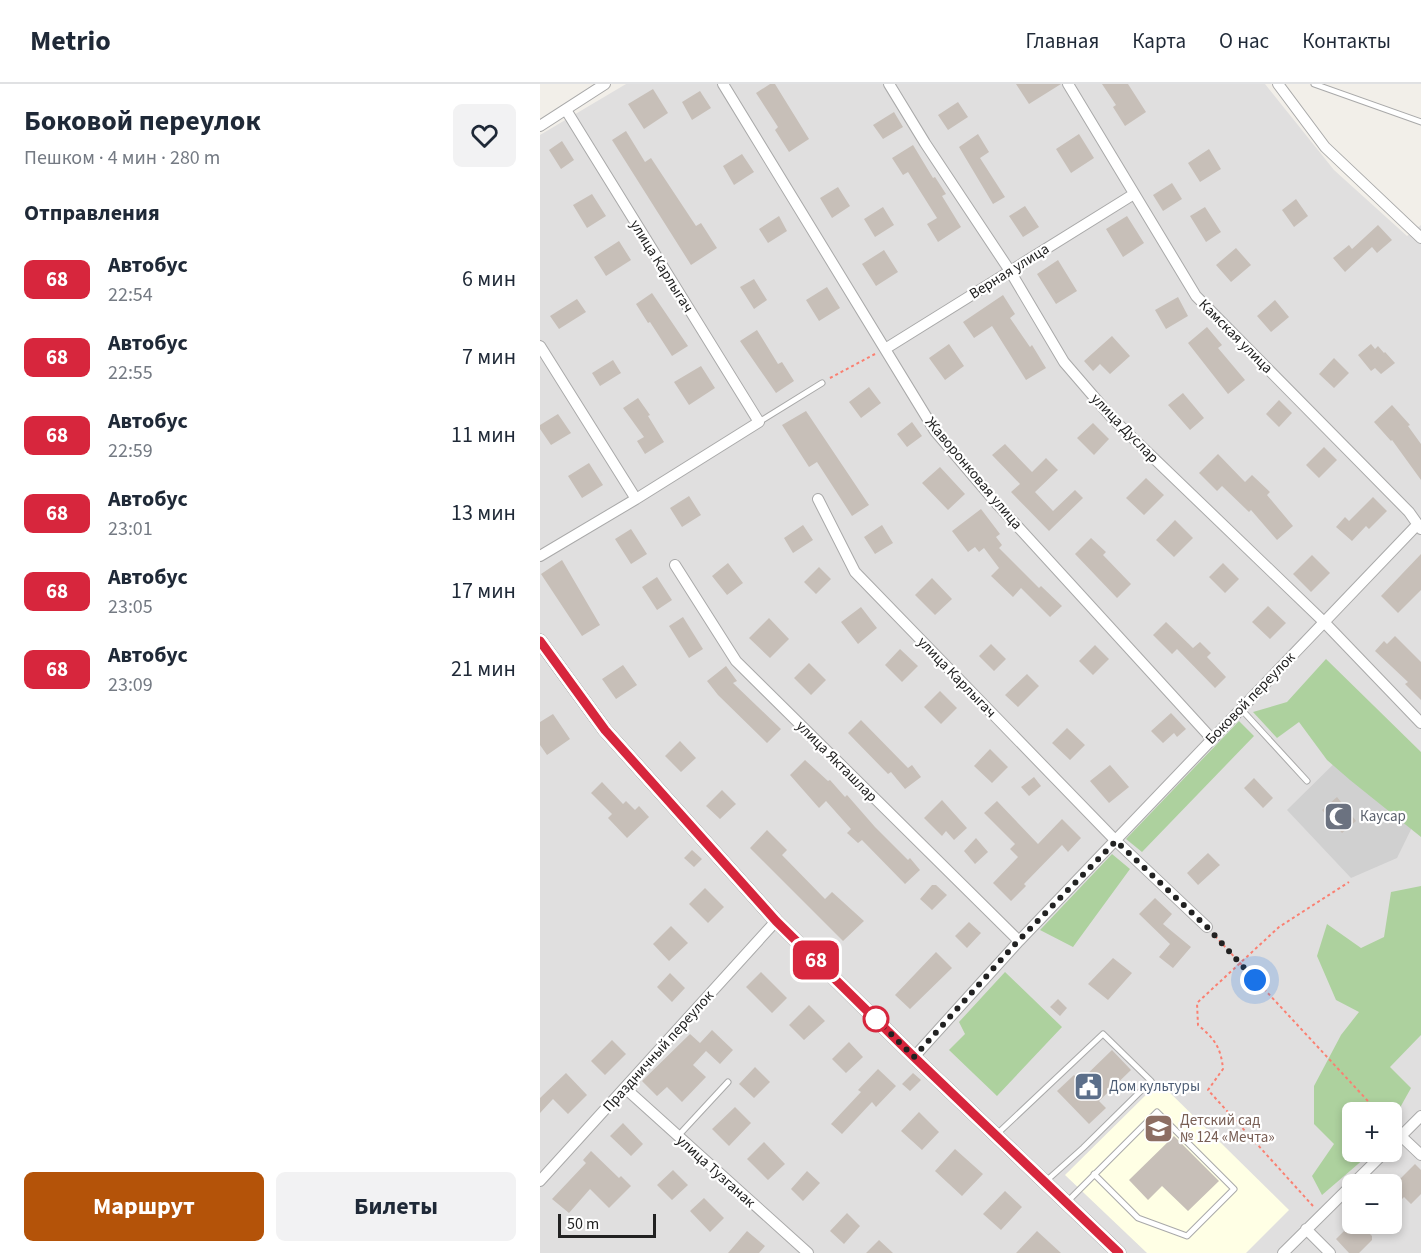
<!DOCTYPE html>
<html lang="ru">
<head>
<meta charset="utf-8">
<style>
	body { margin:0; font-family:"Source Sans 3",sans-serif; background:#f2f2f3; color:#1f2937; height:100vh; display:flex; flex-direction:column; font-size:22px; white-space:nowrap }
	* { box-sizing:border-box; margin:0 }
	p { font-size:20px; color:#747a83 }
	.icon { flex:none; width:33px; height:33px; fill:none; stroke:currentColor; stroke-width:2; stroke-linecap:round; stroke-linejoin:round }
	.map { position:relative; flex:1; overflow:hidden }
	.sheet { display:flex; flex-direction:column; background:#fff; width:540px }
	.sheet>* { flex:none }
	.badge { padding:0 12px; border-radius:9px; font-size:21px; line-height:39px }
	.controls { position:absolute; left:802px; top:1018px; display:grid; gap:12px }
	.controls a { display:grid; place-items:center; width:60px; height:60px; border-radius:9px; background:#fff; box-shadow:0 3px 9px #0003; font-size:30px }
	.scale { position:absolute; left:18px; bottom:15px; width:98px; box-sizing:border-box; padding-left:6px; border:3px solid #222; border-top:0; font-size:16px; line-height:21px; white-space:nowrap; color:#222; -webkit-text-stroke:4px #fff; paint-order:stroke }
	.you { position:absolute; width:30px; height:30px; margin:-15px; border:4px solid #fff; border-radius:50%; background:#1a73e8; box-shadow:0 0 0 9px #1a73e833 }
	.map>.badge { position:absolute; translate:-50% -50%; box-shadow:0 0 0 3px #fff }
	h2 { padding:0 24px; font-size:22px; line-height:54px }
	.round { display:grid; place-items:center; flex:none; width:63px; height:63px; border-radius:9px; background:#f2f2f3 }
	.headline { display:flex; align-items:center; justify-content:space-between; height:102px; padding:0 24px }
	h1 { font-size:28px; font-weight:700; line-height:45px }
	.primary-button { display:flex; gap:12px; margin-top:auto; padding:12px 24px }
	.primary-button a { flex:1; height:69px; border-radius:9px; background:#b45309; color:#fff; font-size:24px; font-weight:700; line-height:69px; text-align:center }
	.primary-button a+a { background:#f2f2f3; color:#1f2937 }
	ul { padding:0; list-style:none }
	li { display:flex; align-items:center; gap:18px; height:78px; padding:0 24px }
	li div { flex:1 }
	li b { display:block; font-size:22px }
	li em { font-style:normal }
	li .badge { min-width:66px; font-weight:700; text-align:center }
	header { display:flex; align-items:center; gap:36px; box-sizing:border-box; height:84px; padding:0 30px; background:#fff; border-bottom:2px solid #e0e1e3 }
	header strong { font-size:28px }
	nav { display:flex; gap:33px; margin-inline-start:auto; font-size:21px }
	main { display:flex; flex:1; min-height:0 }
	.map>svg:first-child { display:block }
	.residential { fill:#e0dfdf; fill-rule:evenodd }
	.education { fill:#ffffe5 }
	.religious { fill:#d0d0d0 }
	.forest { fill:#add19e }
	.building { fill:#c7bfb8 }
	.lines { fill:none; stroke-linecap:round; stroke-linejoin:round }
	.service-casing { stroke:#a9a9a9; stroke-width:7 }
	.minor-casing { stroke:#a9a9a9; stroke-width:12 }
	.tertiary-casing { stroke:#a9a9a9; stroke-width:15 }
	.path { stroke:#fa8072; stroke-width:2; stroke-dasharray:3 3; stroke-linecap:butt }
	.service { stroke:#fff; stroke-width:5 }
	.minor { stroke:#fff; stroke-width:10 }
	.tertiary { stroke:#fff; stroke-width:14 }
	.line-casing { stroke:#fff; stroke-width:14 }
	.line { stroke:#d7263d; stroke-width:9 }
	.walk { stroke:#222; stroke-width:6; stroke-dasharray:0 10.8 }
	.stop-dot { fill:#fff; stroke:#d7263d; stroke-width:3 }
	.labels { text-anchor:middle; stroke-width:4.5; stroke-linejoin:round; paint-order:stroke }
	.street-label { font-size:15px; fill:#222; stroke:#fff }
	.worship-label { font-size:15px; fill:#5b616d; stroke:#fff; text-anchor:start }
	.service-label { font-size:15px; fill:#4e5e75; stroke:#fff; text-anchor:start }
	.education-label { font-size:15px; fill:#785e54; stroke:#fff; text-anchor:start }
</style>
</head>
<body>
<header>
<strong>Metrio</strong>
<nav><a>Главная</a><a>Карта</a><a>О нас</a><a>Контакты</a></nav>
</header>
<main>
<section class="sheet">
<div class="headline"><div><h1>Боковой переулок</h1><p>Пешком · 4 мин · 280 m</p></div><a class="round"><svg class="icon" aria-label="heart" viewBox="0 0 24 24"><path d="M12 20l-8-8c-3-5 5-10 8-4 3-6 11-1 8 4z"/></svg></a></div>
<h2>Отправления</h2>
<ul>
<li><span class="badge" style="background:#d7263d;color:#fff">68</span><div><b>Автобус</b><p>22:54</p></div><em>6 мин</em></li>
<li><span class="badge" style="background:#d7263d;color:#fff">68</span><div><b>Автобус</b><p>22:55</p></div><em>7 мин</em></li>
<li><span class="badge" style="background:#d7263d;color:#fff">68</span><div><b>Автобус</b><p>22:59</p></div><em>11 мин</em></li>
<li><span class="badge" style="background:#d7263d;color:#fff">68</span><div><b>Автобус</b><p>23:01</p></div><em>13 мин</em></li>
<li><span class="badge" style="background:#d7263d;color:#fff">68</span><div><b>Автобус</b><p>23:05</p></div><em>17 мин</em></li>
<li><span class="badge" style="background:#d7263d;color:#fff">68</span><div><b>Автобус</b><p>23:09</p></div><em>21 мин</em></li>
</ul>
<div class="primary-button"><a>Маршрут</a><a>Билеты</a></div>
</section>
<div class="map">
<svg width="881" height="1169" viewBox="0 0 881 1169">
	<rect width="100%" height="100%" fill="#f2efe9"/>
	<path class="residential" d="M 86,0 L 725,0 L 794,86 L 867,152 L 881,141 L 881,1169 L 0,1169 L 0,51 ZM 813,1029 L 852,1029 L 852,1068 L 813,1068 ZM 813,1101 L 852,1101 L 852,1140 L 813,1140 Z"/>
	<path class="education" d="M 619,998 L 749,1126 L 706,1169 L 607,1169 L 525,1091 Z"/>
	<path class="religious" d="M 813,661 L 880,727 L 857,774 L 811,794 L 747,726 Z"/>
	<path class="forest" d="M 786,575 L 881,668 L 881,753 L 810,696 L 787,676 L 759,638 L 737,654 L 713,628 L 747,618 Z
		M 699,637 L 714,652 L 602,768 L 586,755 Z
		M 572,770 L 590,785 L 533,863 L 500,846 Z
		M 881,802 L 881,951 L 850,983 L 871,1004 L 852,1038 L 852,1029 L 813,1029 L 813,1068 L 832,1068 L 782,1111 L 772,1092 L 794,1060 L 774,1040 L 774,1002 L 801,951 L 819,928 L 796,916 L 777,872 L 787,840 L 821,864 L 844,853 L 851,808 Z
		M 465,888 L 522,943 L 457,1012 L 409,966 L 425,950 L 419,938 Z"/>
	<path class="building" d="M 230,0 L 235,0 L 269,55 L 249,68 L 235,46 L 238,43 L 216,9 Z
		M 476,0 L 521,0 L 489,20 Z
		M 562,0 L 588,0 L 606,28 L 585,42 L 573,23 L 576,21 Z
		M 113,5 L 128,29 L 104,45 L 88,20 Z
		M 160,7 L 171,24 L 152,36 L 142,18 Z
		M 418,18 L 428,33 L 408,46 L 398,31 Z
		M 354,28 L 363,43 L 343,55 L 333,41 Z
		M 86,47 L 105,78 L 111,74 L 156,142 L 161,139 L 177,164 L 151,181 L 72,56 Z
		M 438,50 L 449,68 L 440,74 L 465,113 L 453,120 L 419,63 Z
		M 539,50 L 554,74 L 531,89 L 516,65 Z
		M 22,57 L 34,76 L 21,85 L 9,66 Z
		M 373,61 L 393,94 L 395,93 L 406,110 L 402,112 L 421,143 L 398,158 L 387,140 L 397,134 L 368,88 L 363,91 L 352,74 Z
		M 669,65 L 681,85 L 660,98 L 648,79 Z
		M 202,70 L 214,88 L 194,101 L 183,82 Z
		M 632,99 L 642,115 L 623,127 L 613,111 Z
		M 298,103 L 310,122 L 292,134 L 280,114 Z
		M 52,110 L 66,132 L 47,144 L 33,121 Z
		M 756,115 L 768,132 L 754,143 L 742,126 Z
		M 485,122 L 499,143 L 483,153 L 469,132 Z
		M 343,123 L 354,141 L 335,153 L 324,135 Z
		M 665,123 L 681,148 L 666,158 L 650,132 Z
		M 239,132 L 247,147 L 228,159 L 219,145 Z
		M 587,132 L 604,159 L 583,173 L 566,145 Z
		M 838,141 L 852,156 L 837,169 L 832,163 L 805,188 L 793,174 L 809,161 L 812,165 Z
		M 79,157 L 91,176 L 66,192 L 54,173 Z
		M 696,164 L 711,181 L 691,198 L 676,181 Z
		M 344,166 L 358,188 L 336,202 L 322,180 Z
		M 518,176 L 537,207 L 516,220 L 497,190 Z
		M 214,195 L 227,216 L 214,225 L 200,203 Z
		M 287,203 L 300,224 L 279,237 L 266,216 Z
		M 112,209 L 148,262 L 132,272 L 110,238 L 108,239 L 96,220 Z
		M 463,211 L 475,230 L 470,234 L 490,263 L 492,261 L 506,284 L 486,296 L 452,242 L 434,254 L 423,238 Z
		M 638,213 L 648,232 L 626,245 L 615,226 Z
		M 37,215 L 46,228 L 19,245 L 10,232 Z
		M 735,216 L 749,233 L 731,248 L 717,232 Z
		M 667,243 L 682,261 L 678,264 L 705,296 L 688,310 L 648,259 Z
		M 217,246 L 238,280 L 242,278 L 254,297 L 236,309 L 200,257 Z
		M 572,252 L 590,272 L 570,290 L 560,280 L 553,287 L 544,277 Z
		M 409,260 L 424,282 L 405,296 L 389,274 Z
		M 831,260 L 835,265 L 838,262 L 844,269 L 845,268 L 855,279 L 841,290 L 835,284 L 831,287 L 818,271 Z
		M 794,274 L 809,289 L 794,304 L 779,290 Z
		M 73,276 L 81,289 L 60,302 L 52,289 Z
		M 161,282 L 175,304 L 149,321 L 134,298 Z
		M 329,303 L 341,319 L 321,334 L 309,318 Z
		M 643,309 L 664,334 L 650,346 L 628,321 Z
		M 98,314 L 110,331 L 108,332 L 124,358 L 105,370 L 97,357 L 104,353 L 83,324 Z
		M 739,316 L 752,329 L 739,343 L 726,330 Z
		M 852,321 L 870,341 L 868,342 L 881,360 L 881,396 L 852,356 L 851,357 L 834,338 Z
		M 266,327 L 329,421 L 312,432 L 277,378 L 269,383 L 242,341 Z
		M 18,330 L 31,349 L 11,361 L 0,345 L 0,341 Z
		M 372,338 L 382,352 L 367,363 L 357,350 Z
		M 553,339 L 569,355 L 554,371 L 537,354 Z
		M 465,360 L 492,388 L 506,374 L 518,386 L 495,408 L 513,427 L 535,406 L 543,414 L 509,447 L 471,408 L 480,400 L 452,371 Z
		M 784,363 L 797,376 L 779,394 L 766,381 Z
		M 678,370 L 705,398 L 712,391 L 730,408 L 727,411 L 753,442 L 737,456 L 711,426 L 709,428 L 682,402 L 677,407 L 659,389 Z
		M 49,379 L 63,401 L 42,414 L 28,392 Z
		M 400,383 L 425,410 L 408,426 L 382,399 Z
		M 606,394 L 624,411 L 604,431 L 586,414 Z
		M 149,412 L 161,431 L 142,443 L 130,424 Z
		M 833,413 L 847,427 L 829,445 L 826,442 L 812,457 L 796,443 L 805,433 L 809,437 Z
		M 441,425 L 460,450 L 456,453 L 462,461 L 459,464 L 499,504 L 501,502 L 522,522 L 510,533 L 481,504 L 473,513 L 451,492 L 459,484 L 444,464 L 439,468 L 435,463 L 428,468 L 412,447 Z
		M 635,436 L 653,454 L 634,473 L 616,456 Z
		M 263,441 L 273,456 L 253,469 L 244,454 Z
		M 342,441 L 353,459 L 335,470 L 324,453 Z
		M 91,445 L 107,470 L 91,480 L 75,455 Z
		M 551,454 L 566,468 L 563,471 L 591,500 L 577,514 L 535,470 Z
		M 881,470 L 881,506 L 858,529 L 841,512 Z
		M 772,471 L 790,489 L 771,508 L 753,490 Z
		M 22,476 L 60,541 L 42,552 L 1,490 Z
		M 188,479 L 203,499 L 187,511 L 172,492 Z
		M 683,479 L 699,495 L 685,509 L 669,493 Z
		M 279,483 L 291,495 L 276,510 L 264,498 Z
		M 117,493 L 132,516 L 117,526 L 102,503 Z
		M 392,494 L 412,515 L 395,531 L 375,511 Z
		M 728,522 L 746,539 L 730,555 L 712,538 Z
		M 321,523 L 337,544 L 318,560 L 301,538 Z
		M 143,533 L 163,565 L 149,574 L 129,542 Z
		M 229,534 L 249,555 L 230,574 L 209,554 Z
		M 626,538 L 653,564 L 660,558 L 671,569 L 667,573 L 686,593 L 675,604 L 637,565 L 632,570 L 613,551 Z
		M 855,552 L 881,578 L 881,616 L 865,600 L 868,598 L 835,567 L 844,557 L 847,560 Z
		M 451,560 L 466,575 L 454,587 L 439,572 Z
		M 555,561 L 569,575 L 553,591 L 539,577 Z
		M 360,565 L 378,582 L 362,598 L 345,581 Z
		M 269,579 L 286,596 L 271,611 L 254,594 Z
		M 83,581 L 97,601 L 76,615 L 62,595 Z
		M 186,582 L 197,597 L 193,599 L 241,645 L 227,659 L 178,611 L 167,597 Z
		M 487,590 L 499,602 L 478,623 L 465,611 Z
		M 400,607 L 417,624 L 401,640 L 384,623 Z
		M 631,629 L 646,645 L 637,653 L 634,649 L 623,659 L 611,647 Z
		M 13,630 L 30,655 L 7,671 L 0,661 L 0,638 Z
		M 321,636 L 368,684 L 372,681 L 381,693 L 365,705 L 351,688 L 348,690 L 308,649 Z
		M 527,644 L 545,661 L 530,676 L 512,659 Z
		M 140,657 L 156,674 L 141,688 L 125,672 Z
		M 450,665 L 468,683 L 452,699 L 434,682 Z
		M 265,676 L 288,697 L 290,696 L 305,713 L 307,711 L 335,743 L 368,776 L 370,774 L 380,786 L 365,800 L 322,756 L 318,759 L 307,749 L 311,745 L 286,717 L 279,724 L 250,691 Z
		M 570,681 L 589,703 L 569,719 L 550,697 Z
		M 494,693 L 501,702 L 489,712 L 481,703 Z
		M 714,694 L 733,714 L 723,724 L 704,704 Z
		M 62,698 L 83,720 L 86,717 L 95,726 L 99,722 L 109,733 L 87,754 L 68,734 L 72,730 L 51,709 Z
		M 182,706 L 196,720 L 180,735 L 166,722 Z
		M 797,713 L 816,737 L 802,749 L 782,726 Z
		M 402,716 L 427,744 L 414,756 L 406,747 L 402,752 L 384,734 Z
		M 457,717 L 498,760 L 522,735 L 541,754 L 528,768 L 522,761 L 484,800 L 486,802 L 471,817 L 453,799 L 478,773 L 470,765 L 475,760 L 444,729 Z
		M 227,746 L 247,766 L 242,771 L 285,815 L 292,808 L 324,837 L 303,857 L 210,764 Z
		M 436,754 L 448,768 L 435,780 L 424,767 Z
		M 152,766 L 162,775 L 154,783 L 144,774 Z
		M 668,769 L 680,781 L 658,801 L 647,789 Z
		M 392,801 L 396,801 L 407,811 L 392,826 L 380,815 Z
		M 165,804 L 184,823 L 168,839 L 149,820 Z
		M 615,814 L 632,830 L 623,840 L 651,863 L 633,884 L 619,873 L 630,860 L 599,830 Z
		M 429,838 L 441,849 L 427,864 L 415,852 Z
		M 131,842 L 148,859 L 129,877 L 113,860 Z
		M 396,868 L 412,884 L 370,925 L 355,911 Z
		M 573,874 L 592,889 L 568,916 L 548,900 Z
		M 221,888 L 247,914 L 232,929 L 206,903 Z
		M 130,889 L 145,904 L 132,918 L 117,903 Z
		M 518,915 L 527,924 L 520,932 L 510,923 Z
		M 269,921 L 285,937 L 264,956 L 249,941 Z
		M 172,946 L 193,966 L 180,980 L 166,967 L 153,981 L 166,993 L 142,1018 L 127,1003 L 117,1012 L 102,997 L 150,950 L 160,959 Z
		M 72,956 L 86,970 L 65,991 L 51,977 Z
		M 309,958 L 323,973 L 306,989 L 292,975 Z
		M 572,966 L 591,986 L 559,1017 L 566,1024 L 549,1040 L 517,1007 L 534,991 L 540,997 Z
		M 215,983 L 230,998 L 214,1014 L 199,1000 Z
		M 338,985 L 356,1002 L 336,1023 L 332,1018 L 302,1050 L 291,1040 L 321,1008 L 318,1006 Z
		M 26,989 L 47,1011 L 28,1030 L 13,1015 L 0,1029 L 0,1014 Z
		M 373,989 L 381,996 L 370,1007 L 362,1000 Z
		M 195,1023 L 211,1039 L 189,1062 L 172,1045 Z
		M 379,1028 L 399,1048 L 382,1066 L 361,1047 Z
		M 83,1039 L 103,1060 L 91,1072 L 70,1052 Z
		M 634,1052 L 679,1097 L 648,1127 L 622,1102 L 608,1116 L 589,1096 Z
		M 224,1058 L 245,1080 L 228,1096 L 207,1075 Z
		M 415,1065 L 443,1090 L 422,1112 L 395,1087 Z
		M 51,1067 L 79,1094 L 81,1092 L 91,1102 L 69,1124 L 50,1105 L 29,1129 L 12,1115 L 46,1079 L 43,1076 Z
		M 875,1080 L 881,1086 L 881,1110 L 871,1120 L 864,1113 L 852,1125 L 852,1103 Z
		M 133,1086 L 148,1101 L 132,1116 L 117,1101 Z
		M 267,1087 L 280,1099 L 263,1117 L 251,1105 Z
		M 465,1107 L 482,1123 L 461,1146 L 443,1130 Z
		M 164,1114 L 184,1134 L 170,1148 L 150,1127 Z
		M 307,1129 L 320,1142 L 304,1160 L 290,1147 Z
		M 811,1140 L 820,1140 L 832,1152 L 832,1156 L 819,1169 L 809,1169 L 796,1155 Z
		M 207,1147 L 225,1162 L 219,1169 L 188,1169 Z
		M 497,1147 L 521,1169 L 476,1169 Z
		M 339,1156 L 353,1169 L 326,1169 Z"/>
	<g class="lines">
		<defs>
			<path id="service" d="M 774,0 L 881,38
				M 219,338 L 282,299
				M 701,625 L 767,697
				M 457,1050 L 563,950 L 611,997 L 543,1064 L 505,1098
				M 138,1052 L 188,998
				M 527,1118 L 617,1028 L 694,1105 L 647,1152 L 598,1134 L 554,1090"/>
			<path id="minor" d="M 183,0 L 395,347 L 458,421 L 671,654
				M 349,0 L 385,59 L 470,187 L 524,278 L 573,335 L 784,538 L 881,639
				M 528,0 L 656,212 L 869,428 L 881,445
				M 738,0 L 785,63 L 881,154
				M 0,42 L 65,0
				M 0,262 L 96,415
				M 345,265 L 594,110
				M 278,415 L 315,488 L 576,757 L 667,843
				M 0,472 L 96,415 L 219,338 L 26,26
				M 135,481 L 196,577 L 479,857
				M 374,973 L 479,857 L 877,441
				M 85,1004 L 268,1169
				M 861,1052 L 881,1071
				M 852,1061 L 881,1032
				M 0,1097 L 236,837
				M 766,1145 L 790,1169
				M 743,1169 L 845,1068"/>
			<path id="tertiary" d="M 0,557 L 65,646 L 236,837 L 374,973 L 579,1169"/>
		</defs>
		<use href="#service" class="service-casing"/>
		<use href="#minor" class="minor-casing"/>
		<use href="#tertiary" class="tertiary-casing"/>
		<path class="path" d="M 290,294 L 335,270
			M 675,852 L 839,1029
			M 773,1122 L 668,1006 L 683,985 C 681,964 675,955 658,941 L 657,919 L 739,843 L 809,798"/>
		<use href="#service" class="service"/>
		<use href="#minor" class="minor"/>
		<use href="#tertiary" class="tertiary"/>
	</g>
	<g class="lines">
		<defs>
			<path id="line" d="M 0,557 L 65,646 L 236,837 L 374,973 L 579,1169"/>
		</defs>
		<use href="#line" class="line-casing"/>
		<use href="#line" class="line"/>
		<path class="walk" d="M 336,935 L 374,973 L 478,857 L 576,757 L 667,843 L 715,896"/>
	</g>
	<defs>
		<symbol id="mosque-square" viewBox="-11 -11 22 22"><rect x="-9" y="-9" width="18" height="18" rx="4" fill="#6b7280" stroke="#fff"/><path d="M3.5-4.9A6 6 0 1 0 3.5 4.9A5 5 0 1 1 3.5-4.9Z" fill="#fff"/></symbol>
		<symbol id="civic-square" viewBox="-11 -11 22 22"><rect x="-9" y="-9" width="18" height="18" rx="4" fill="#5c6f8a" stroke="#fff"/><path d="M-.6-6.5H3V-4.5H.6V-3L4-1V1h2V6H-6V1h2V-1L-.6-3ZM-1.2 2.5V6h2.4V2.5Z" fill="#fff"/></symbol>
		<symbol id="school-square" viewBox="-11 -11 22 22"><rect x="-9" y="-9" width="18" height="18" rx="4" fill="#8d6e63" stroke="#fff"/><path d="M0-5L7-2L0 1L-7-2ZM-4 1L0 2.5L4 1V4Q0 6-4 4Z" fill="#fff"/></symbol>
	</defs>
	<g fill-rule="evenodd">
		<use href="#mosque-square" x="782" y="716" width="33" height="33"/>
		<use href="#civic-square" x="532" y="986" width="33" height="33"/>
		<use href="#school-square" x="602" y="1028" width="33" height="33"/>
	</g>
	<circle class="stop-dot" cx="336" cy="935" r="12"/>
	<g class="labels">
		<g class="street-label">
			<text transform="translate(122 182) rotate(58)" y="5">улица Карлыгач</text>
			<text transform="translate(469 187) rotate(-32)" y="5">Верная улица</text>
			<text transform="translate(696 252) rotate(45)" y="5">Камская улица</text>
			<text transform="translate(585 344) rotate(46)" y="5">улица Дуслар</text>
			<text transform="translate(434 389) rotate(50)" y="5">Жаворонковая улица</text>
			<text transform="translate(417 593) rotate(46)" y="5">улица Карлыгач</text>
			<text transform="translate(710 614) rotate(-46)" y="5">Боковой переулок</text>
			<text transform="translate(297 677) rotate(45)" y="5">улица Якташлар</text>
			<text transform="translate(118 967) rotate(-48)" y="5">Праздничный переулок</text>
			<text transform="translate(176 1087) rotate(42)" y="5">улица Тузганак</text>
		</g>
		<g class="worship-label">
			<text x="820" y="737">Каусар</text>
		</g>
		<g class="service-label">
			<text x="569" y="1007">Дом культуры</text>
		</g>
		<g class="education-label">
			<text x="640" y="1041">Детский сад<tspan x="640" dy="17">№ 124 «Мечта»</tspan></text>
		</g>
	</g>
</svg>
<div class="controls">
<a>+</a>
<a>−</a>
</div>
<div class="scale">50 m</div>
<div class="you" style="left:715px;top:896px"></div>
<b class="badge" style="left:276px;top:876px;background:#d7263d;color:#fff">68</b>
</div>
</main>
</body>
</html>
